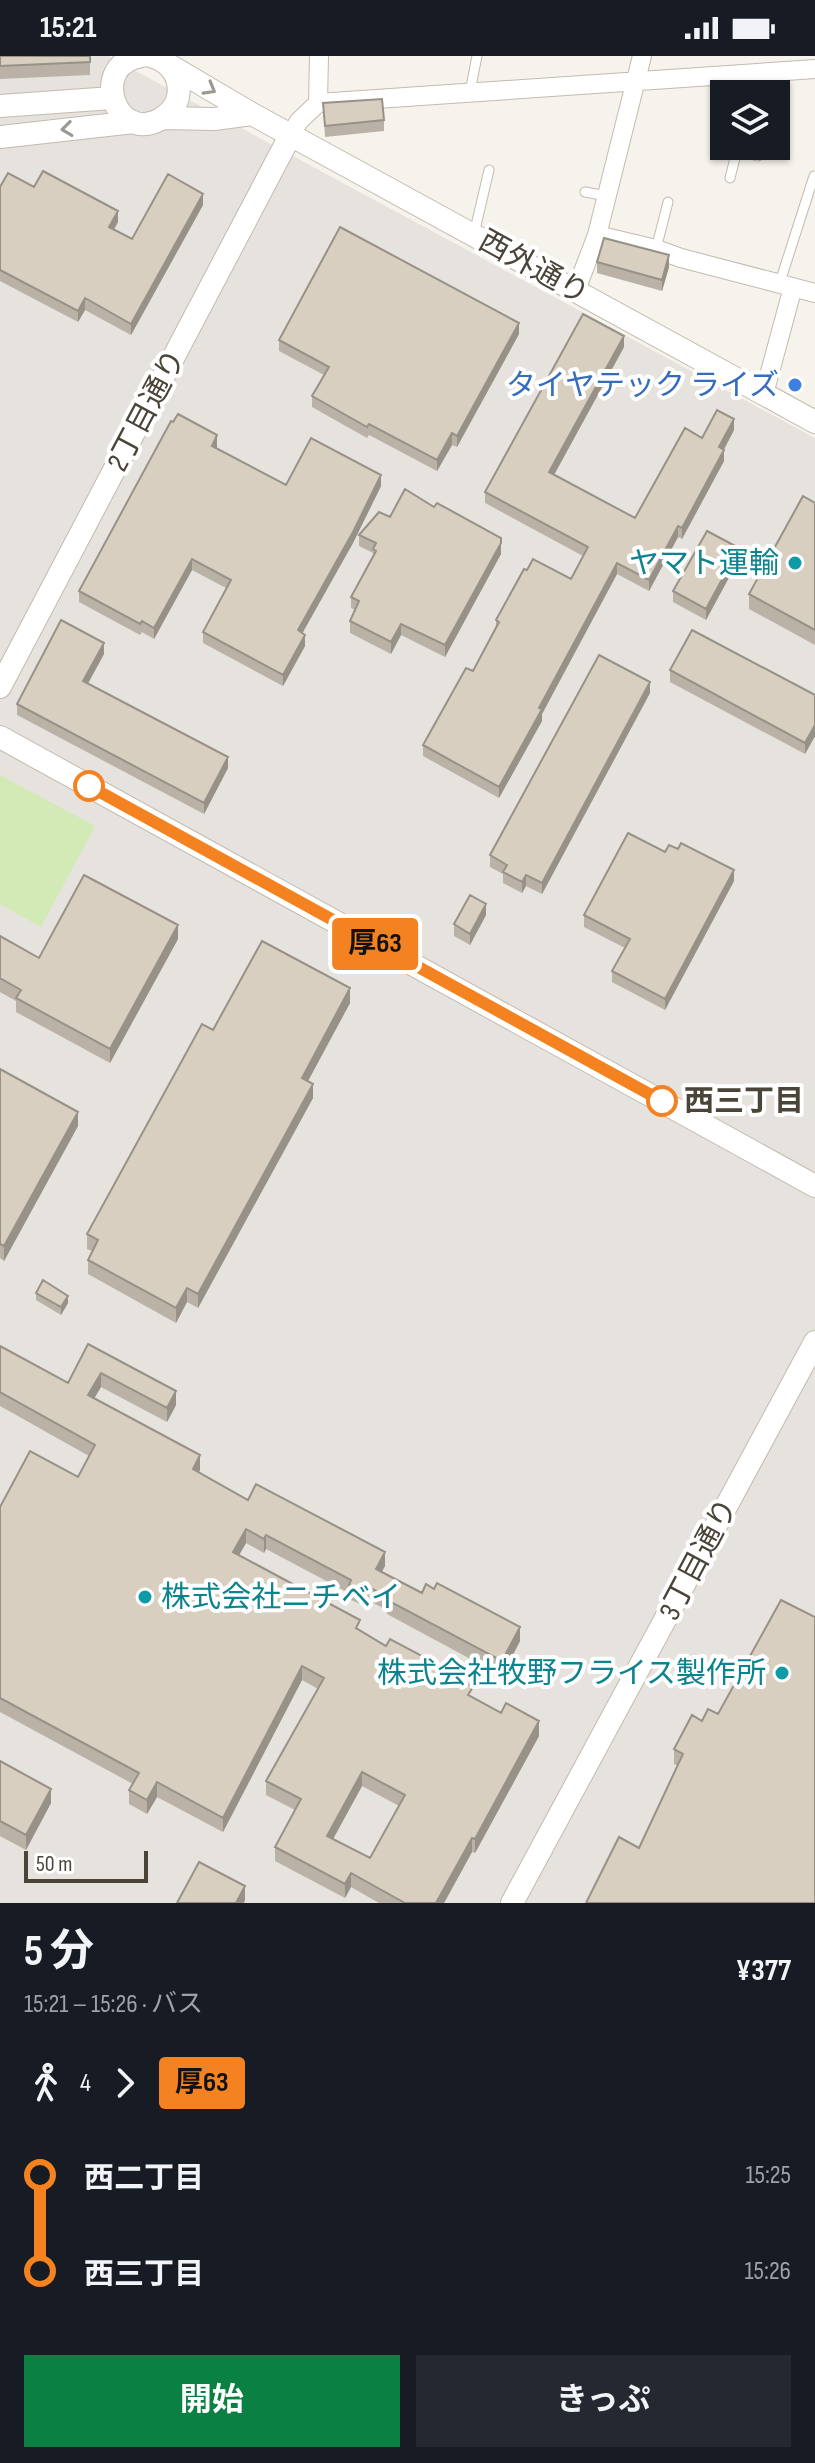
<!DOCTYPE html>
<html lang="ja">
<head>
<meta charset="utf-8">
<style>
	body { margin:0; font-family:"Sofia Sans Condensed","Noto Sans JP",sans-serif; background:#242831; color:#f1f3f6; height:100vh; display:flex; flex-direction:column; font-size:30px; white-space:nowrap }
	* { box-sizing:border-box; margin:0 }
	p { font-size:26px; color:#9ea1a6 }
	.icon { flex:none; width:44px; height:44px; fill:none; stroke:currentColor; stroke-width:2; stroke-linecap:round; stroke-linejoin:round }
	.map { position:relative; height:1847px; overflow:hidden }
	.side { display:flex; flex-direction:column; background:#171b24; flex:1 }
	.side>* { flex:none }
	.badge { padding:0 16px; border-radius:6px; font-size:28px; line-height:52px }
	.controls { position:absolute; left:710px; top:24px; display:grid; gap:16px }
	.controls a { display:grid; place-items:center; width:80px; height:80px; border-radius:0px; background:#171b24; box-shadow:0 2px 6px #0004; font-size:40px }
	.scale { position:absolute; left:24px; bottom:20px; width:124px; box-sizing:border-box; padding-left:8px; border:4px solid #4b4439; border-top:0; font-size:22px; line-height:28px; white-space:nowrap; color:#4b4439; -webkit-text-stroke:6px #fff; paint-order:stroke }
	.map>.badge { position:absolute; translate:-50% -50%; box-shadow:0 0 0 4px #fff }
	.legs { display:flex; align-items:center; gap:12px; height:88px; padding:0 24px; font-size:26px }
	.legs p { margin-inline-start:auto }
	.headline { display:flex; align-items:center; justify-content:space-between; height:136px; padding:0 24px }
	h1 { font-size:44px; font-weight:700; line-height:60px }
	.primary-button { display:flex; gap:16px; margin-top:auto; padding:16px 24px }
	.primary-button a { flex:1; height:92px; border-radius:0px; background:#0b8043; color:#fff; font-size:32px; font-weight:700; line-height:92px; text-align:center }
	.primary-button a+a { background:#242831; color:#f1f3f6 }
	ul { padding:0 24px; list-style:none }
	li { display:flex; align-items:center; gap:28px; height:96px; font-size:30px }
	li i { display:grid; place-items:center; width:12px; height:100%; margin:0 10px; background:currentColor }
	li i::after { content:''; width:20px; height:20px; margin:-10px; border:6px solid; border-radius:50%; background:#171b24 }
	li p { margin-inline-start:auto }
	li:first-child i { background:linear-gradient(#0000 50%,currentColor 0) }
	li:last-child i { background:linear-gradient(currentColor 50%,#0000 0) }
	.status { display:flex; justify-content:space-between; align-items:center; height:56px; padding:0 40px; background:#171b24; direction:ltr }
	.status svg { height:22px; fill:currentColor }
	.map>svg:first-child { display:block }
	.industrial { fill:#e6e2dd }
	.green { fill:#d2eab5 }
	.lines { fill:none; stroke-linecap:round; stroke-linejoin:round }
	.service-casing { stroke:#c2bbae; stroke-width:11 }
	.minor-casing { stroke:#c2bbae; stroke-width:20 }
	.tertiary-casing { stroke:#c2bbae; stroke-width:24 }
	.service { stroke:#fff; stroke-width:9 }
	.minor { stroke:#fff; stroke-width:18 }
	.tertiary { stroke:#fff; stroke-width:22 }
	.wall { fill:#bab2a6; fill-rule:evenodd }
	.shaded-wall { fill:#979187 }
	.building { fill:#d8cfc1; stroke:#979187; stroke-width:2; fill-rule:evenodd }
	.oneway { stroke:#9c9892 }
	.line-1-casing { stroke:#fff; stroke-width:18 }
	.line-1 { stroke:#f58220; stroke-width:12 }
	.shop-dot { fill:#3f7fe0; stroke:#fff; stroke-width:3 }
	.culture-dot { fill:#0f9aa8; stroke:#fff; stroke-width:3 }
	.stop-1-dot { fill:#fff; stroke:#f58220; stroke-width:4 }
	.labels { text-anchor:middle; stroke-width:8; stroke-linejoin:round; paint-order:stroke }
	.street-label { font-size:30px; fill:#4b4439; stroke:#fff }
	.shop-label { font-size:30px; fill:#366cbe; stroke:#fff; text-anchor:end }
	.culture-label { font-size:30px; fill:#0d838f; stroke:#fff; text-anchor:end }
	.stop-label { font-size:30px; font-weight:bold; fill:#4b4439; stroke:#fff; text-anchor:start }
</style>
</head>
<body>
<div class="status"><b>15:21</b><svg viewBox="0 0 49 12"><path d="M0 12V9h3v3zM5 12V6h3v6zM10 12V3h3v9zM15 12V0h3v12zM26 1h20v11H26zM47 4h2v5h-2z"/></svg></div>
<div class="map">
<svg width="815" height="1847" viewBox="0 0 815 1847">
	<rect width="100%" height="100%" fill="#f6f3ec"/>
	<path class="industrial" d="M 0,0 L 108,0 L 815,382 L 815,1847 L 0,1847 Z"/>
	<path class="green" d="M 0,719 L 95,770 L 41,871 L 0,848 Z"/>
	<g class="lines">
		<defs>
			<path id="service" d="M 470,36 L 477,0
				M 754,38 L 755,18
				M 737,95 L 758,100
				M 730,122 L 738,90
				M 585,136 L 607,140
				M 474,178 L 489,114
				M 656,193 L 668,146
				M 780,226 L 814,120"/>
			<path id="minor" d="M 318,47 L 319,0
				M 291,78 L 299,65 L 318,47 L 815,13
				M 597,179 L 656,193 L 681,202 L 815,237
				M 576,234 L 597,179 L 642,0
				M 764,338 L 793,231"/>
			<path id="tertiary" d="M 142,0 C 89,7 114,87 159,64 C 168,59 176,51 178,41 C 182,21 169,4 150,0
				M 169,9 L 252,58 L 815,366
				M 0,50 L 112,42
				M 163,62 L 214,63 L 252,58
				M 0,81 L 134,66
				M 0,631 L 291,78
				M 0,681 L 815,1130
				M 512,1847 L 815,1286"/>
		</defs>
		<use href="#service" class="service-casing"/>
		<use href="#minor" class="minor-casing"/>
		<use href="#tertiary" class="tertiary-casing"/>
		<use href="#service" class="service"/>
		<use href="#minor" class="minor"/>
		<use href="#tertiary" class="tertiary"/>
	</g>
	<path class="wall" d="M 0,0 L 90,0 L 90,19 L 0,23 Z
		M 323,47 L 384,64 L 384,75 L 325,81 Z
		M 0,131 L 34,131 L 118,166 L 114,173 L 132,183 L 203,149 L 131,279 L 85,254 L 78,266 L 0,225 Z
		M 597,206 L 669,211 L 662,235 L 597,217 Z
		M 519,278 L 457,391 L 452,389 L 437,415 L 369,379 L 367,382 L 312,351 L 312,340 L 324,319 L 279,295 L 279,284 Z
		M 624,291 L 554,419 L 635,462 L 702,382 L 734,374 L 724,394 L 724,405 L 682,483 L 678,481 L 649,535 L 617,518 L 542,658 L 542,665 L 499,742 L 423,700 L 423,689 L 473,615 L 496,572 L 496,564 L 527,514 L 571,523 L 583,500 L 485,447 L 485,436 Z
		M 217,391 L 217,392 L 286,429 L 381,430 L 353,487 L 302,577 L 305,590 L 283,630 L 203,587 L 203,576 L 226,532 L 192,514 L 154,583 L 142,576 L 140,579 L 79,546 L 79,535 Z
		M 815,447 L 815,589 L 749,553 L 749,538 Z
		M 390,461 L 501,498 L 445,601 L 401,579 L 391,598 L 350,577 L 350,565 L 355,554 L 351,552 L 351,541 L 373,500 L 373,497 L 359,490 L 359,479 Z
		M 739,503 L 706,564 L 673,546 L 673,535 Z
		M 104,598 L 88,628 L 228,712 L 204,758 L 17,659 L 17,648 Z
		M 670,614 L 815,639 L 815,680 L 805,698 L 670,626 Z
		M 650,637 L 542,838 L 526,830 L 522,837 L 503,827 L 503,818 L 490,811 L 490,799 Z
		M 665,796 L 734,825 L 665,954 L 612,926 L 612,915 L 625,892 L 584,871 L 584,859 Z
		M 486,859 L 470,889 L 454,880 L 454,868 Z
		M 0,880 L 39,902 L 178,883 L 110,1007 L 16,956 L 16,945 L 0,936 Z
		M 350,947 L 308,1025 L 313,1042 L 198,1252 L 187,1246 L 176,1267 L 88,1218 L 88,1204 L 92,1195 L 87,1193 L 87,1178 L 213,974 Z
		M 0,1013 L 78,1070 L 4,1205 L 0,1202 Z
		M 36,1237 L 68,1247 L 61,1259 L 36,1244 Z
		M 88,1288 L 176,1349 L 167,1366 L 101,1331 L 94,1342 L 200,1414 L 199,1416 L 248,1444 L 385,1510 L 381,1516 L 520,1585 L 502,1620 L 387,1558 L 387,1554 L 363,1542 L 360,1548 L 349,1543 L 349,1537 L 266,1493 L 264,1497 L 246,1487 L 239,1499 L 386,1590 L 424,1605 L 473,1642 L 539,1680 L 475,1797 L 472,1796 L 444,1847 L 379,1847 L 351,1831 L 345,1842 L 275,1805 L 275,1791 L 295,1754 L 266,1739 L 266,1725 L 318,1633 L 302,1624 L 223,1776 L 157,1741 L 147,1758 L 129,1748 L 129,1734 L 133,1728 L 0,1656 L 0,1451 L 78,1421 L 89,1400 L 0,1350 L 0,1290 L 68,1327 ZM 362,1730 L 399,1750 L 370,1802 L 333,1783 Z
		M 815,1561 L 678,1710 L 674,1708 L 674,1693 L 702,1665 L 718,1658 Z
		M 0,1705 L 51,1747 L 26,1794 L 0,1780 Z"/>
	<path class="shaded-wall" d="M 203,138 L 203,149 L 131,279 L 131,268 Z
		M 118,155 L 118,166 L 109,182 L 109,171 Z
		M 669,199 L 669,211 L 662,235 L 662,224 Z
		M 85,242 L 85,254 L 78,266 L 78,255 Z
		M 519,267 L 519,278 L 457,391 L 457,380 Z
		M 624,280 L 624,291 L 549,428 L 549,416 Z
		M 734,363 L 734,374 L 719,402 L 719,391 Z
		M 452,377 L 452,389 L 437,415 L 437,404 Z
		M 217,379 L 217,391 L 212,401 L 212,390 Z
		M 724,394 L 724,405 L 682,483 L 682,472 Z
		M 381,419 L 381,430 L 353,487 L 298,585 L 298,574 Z
		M 678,470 L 678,481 L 649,535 L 649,524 Z
		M 501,487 L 501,498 L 445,601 L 445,589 Z
		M 739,492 L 739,503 L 706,564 L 706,553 Z
		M 192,503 L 192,514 L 154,583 L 154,572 Z
		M 617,507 L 617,518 L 542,658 L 542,665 L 499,742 L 499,731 L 539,652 Z
		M 401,568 L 401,579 L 391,598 L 391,586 Z
		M 305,579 L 305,590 L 283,630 L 283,619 Z
		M 104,587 L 104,598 L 83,636 L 83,625 Z
		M 650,626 L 650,637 L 542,838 L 542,827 Z
		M 815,669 L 815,680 L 805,698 L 805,687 Z
		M 228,701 L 228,712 L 204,758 L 204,747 Z
		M 734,814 L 734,825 L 665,954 L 665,943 Z
		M 526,819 L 526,830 L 522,837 L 522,826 Z
		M 486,848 L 486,859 L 470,889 L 470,878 Z
		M 178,869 L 178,883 L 110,1007 L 110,993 Z
		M 350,932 L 350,947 L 302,1036 L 302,1022 Z
		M 313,1028 L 313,1042 L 198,1252 L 198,1238 Z
		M 78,1056 L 78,1070 L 4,1205 L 4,1190 Z
		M 187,1232 L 187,1246 L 176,1267 L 176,1252 Z
		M 68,1240 L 68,1247 L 61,1259 L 61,1251 Z
		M 101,1317 L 101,1331 L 88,1353 L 88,1339 Z
		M 176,1335 L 176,1349 L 167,1366 L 167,1352 Z
		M 200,1399 L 200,1414 L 193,1427 L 193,1413 Z
		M 246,1473 L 246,1487 L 233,1510 L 233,1496 Z
		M 266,1479 L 266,1493 L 264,1497 L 264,1483 Z
		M 385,1496 L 385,1510 L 376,1527 L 376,1513 Z
		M 363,1528 L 363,1542 L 360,1548 L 360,1534 Z
		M 520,1571 L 520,1585 L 502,1620 L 502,1605 Z
		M 302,1610 L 302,1624 L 223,1776 L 223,1762 Z
		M 539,1665 L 539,1680 L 475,1797 L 475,1783 Z
		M 362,1716 L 362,1730 L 327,1794 L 327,1780 Z
		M 157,1726 L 157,1741 L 147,1758 L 147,1744 Z
		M 51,1733 L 51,1747 L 26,1794 L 26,1779 Z
		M 472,1782 L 472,1796 L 444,1847 L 436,1847 Z
		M 351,1817 L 351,1831 L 345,1842 L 345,1828 Z
		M 245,1830 L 245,1844 L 244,1847 L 236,1847 Z"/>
	<path class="building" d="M 0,0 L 90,0 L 90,6 L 0,10 Z
		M 382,43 L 384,64 L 325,70 L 323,47 Z
		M 43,115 L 118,155 L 109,171 L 132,183 L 168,118 L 203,138 L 131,268 L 85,242 L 78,255 L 0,214 L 0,131 L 8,117 L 34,131 Z
		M 340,171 L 519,267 L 457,380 L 452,377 L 437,404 L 369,368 L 367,371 L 312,340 L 329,311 L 279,284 Z
		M 604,182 L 669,199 L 662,224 L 597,206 Z
		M 583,258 L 624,280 L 549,416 L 635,462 L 685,372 L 702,382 L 717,354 L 734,363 L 719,391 L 724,394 L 682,472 L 678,470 L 649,524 L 617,507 L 539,652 L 542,653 L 499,731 L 423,689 L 466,612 L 473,615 L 499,566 L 496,564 L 524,513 L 527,514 L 533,503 L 571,523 L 588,491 L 485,436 Z
		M 178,358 L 217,379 L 212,390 L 286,429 L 311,382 L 381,419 L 353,476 L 298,574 L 305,579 L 283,619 L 203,576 L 231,524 L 192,503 L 154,572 L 142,565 L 140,568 L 79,535 L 171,365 L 173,366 Z
		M 405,433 L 434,451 L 437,447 L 501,482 L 501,487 L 445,589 L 401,568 L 391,586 L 350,565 L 359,545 L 351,541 L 376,495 L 373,493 L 376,487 L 359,479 L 379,456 L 390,461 Z
		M 803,440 L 815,447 L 815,574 L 749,538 Z
		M 707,475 L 739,492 L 706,553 L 673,535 Z
		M 61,564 L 104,587 L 83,625 L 228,701 L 204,747 L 17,648 Z
		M 692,574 L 815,639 L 815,669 L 805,687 L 670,614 Z
		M 599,599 L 650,626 L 542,827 L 526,819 L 522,826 L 503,816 L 507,809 L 490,799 Z
		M 628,777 L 665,796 L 669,789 L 678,793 L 681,787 L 734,814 L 665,943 L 612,915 L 630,883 L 584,859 Z
		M 84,819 L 178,869 L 110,993 L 16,942 L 21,934 L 0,922 L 0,880 L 39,902 Z
		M 470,839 L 486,848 L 470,878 L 454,868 Z
		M 262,885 L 350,932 L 302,1022 L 313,1028 L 198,1238 L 187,1232 L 176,1252 L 88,1204 L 98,1184 L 87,1178 L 202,968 L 213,974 Z
		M 0,1013 L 78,1056 L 4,1190 L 0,1188 Z
		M 43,1224 L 68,1240 L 61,1251 L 36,1237 Z
		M 88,1288 L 176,1335 L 167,1352 L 101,1317 L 88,1339 L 200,1399 L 193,1413 L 248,1444 L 256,1428 L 385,1496 L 376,1513 L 422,1537 L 426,1528 L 434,1533 L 437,1527 L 520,1571 L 502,1605 L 387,1544 L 388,1541 L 363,1528 L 360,1534 L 349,1529 L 351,1524 L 266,1479 L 264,1483 L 246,1473 L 233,1496 L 360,1564 L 356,1572 L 386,1590 L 390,1583 L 424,1601 L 422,1604 L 473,1631 L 468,1639 L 501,1657 L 506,1647 L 539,1665 L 475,1783 L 472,1782 L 436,1847 L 405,1847 L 351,1817 L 345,1828 L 275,1791 L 301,1743 L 266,1725 L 324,1622 L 302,1610 L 223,1762 L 157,1726 L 147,1744 L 129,1734 L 139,1717 L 0,1642 L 0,1451 L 30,1395 L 78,1421 L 95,1389 L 0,1336 L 0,1290 L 68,1327 ZM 362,1716 L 405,1739 L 370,1802 L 327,1780 Z
		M 781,1544 L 815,1561 L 815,1847 L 586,1847 L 619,1781 L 639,1792 L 683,1698 L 674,1693 L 692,1659 L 702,1665 L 708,1653 L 718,1658 Z
		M 0,1705 L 51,1733 L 26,1779 L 0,1765 Z
		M 199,1806 L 245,1830 L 236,1847 L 177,1847 Z"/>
	<defs><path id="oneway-chevron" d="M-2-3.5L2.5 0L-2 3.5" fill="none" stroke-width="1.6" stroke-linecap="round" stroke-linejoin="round" transform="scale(2)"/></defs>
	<g class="oneway">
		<use href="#oneway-chevron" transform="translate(210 33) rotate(30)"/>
		<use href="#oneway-chevron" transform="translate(67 73) rotate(173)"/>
	</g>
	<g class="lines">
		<defs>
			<path id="line-1" d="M 89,730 L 662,1045"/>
		</defs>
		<use href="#line-1" class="line-1-casing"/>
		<use href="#line-1" class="line-1"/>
	</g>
	<circle class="shop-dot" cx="795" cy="329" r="8"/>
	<g class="culture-dot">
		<circle cx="795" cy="507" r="8"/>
		<circle cx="145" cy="1541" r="8"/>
		<circle cx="782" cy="1617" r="8"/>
	</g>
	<g class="stop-1-dot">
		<circle cx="89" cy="730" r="14"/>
		<circle cx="662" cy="1045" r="14"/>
	</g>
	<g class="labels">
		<g class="street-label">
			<text transform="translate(534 211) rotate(29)" y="10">西外通り</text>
			<text transform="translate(146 354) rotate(-62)" y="10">2丁目通り</text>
			<text transform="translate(698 1503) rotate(-62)" y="10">3丁目通り</text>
		</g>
		<g class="shop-label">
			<text x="779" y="339">タイヤテック ライズ</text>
		</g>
		<g class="culture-label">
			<text x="779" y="517">ヤマト運輸</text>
			<text x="161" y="1551" text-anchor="start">株式会社ニチベイ</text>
			<text x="766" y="1627">株式会社牧野フライス製作所</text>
		</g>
		<g class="stop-label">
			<text x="684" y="1055">西三丁目</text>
		</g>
	</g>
</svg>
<div class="controls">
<a><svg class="icon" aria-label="layers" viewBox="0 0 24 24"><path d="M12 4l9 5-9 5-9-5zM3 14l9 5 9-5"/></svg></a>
</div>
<div class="scale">50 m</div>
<b class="badge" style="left:375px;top:888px;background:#f58220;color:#111">厚63</b>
</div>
<section class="side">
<div class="headline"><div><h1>5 分</h1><p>15:21 – 15:26 · バス</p></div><b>¥377</b></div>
<div class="legs"><svg class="icon" aria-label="walk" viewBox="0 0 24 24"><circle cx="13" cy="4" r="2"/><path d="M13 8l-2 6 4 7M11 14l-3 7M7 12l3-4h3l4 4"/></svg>4<svg class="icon" aria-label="forward" viewBox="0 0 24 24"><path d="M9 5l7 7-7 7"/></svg><b class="badge" style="background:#f58220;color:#111">厚63</b></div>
<ul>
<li><i style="color:#f58220"></i><b>西二丁目</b><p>15:25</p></li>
<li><i style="color:#f58220"></i><b>西三丁目</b><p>15:26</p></li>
</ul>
<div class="primary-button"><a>開始</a><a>きっぷ</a></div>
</section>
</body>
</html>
